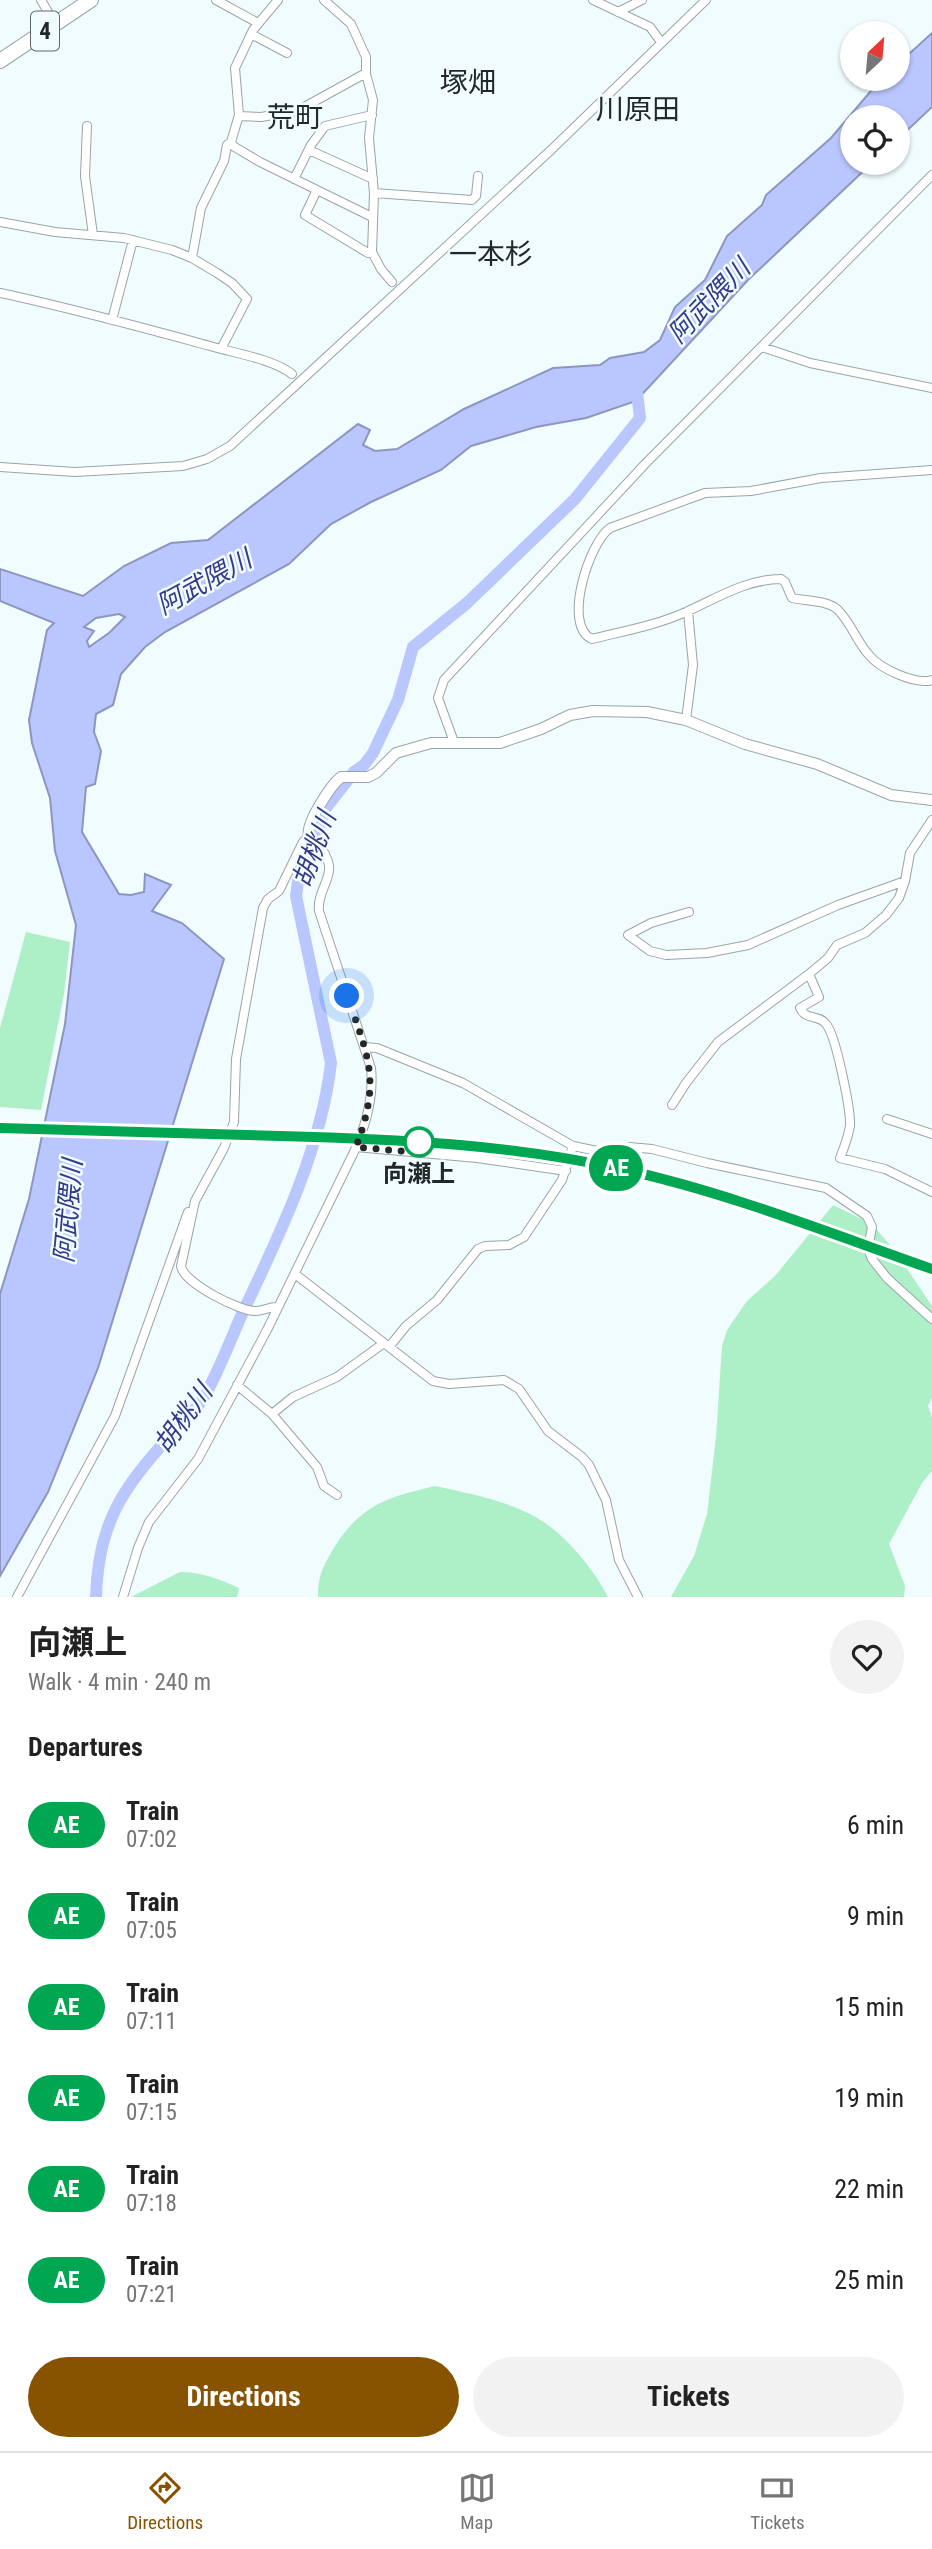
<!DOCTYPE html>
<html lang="en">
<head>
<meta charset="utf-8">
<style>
	body { margin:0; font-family:"Roboto Condensed","Noto Sans JP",sans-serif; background:#f2f2f2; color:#222; height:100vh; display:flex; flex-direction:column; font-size:26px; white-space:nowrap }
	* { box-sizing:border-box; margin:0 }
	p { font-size:23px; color:#767676 }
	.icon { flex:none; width:38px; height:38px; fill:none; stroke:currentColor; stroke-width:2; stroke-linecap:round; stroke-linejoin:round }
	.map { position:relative; height:1597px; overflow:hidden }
	.details { display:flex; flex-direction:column; background:#fff; flex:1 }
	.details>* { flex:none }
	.badge { padding:0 14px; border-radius:23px; font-size:24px; line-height:46px }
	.needle { width:46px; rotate:26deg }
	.tools { position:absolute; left:840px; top:21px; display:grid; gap:14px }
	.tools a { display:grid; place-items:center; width:70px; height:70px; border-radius:50%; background:#fff; box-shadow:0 2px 5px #0004; font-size:35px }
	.you { position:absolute; width:35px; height:35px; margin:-18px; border:5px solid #fff; border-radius:50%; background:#1a73e8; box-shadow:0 0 0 10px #1a73e833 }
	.map>.badge { position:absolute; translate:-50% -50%; box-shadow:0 0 0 4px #fff }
	h2 { padding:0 28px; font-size:26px; line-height:63px }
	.round { display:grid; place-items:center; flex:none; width:74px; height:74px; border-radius:37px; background:#f2f2f2 }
	.summary { display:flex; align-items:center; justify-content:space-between; height:119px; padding:0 28px }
	h1 { font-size:33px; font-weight:700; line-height:52px }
	.action { display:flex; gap:14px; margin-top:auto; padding:14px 28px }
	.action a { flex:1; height:80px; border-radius:42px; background:#885300; color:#fff; font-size:28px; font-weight:700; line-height:80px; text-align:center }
	.action a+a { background:#f2f2f2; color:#222 }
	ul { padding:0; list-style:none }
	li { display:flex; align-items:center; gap:21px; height:91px; padding:0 28px }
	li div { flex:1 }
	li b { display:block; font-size:26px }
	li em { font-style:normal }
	li .badge { min-width:77px; font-weight:700; text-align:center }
	.dock { display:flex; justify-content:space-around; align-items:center; height:98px; border-top:2px solid #e0e0e0; background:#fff; font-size:19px; color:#767676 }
	.dock a { display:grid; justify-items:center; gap:4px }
	.dock .current { color:#885300 }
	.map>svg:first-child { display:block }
	.green { fill:#adefc6 }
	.water { fill:#bac6fe; stroke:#8c96be; stroke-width:2; fill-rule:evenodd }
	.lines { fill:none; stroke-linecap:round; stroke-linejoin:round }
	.river { stroke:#bac6fe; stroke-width:12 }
	.street-casing { stroke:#98a5a8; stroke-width:10 }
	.secondary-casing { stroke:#98a5a8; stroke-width:12 }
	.highway-casing { stroke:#98a5a8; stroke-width:16 }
	.street { stroke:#fff; stroke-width:8 }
	.secondary { stroke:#fff; stroke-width:10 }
	.highway { stroke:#fff; stroke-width:14 }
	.rail-casing { stroke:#808789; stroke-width:4.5 }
	.rail { stroke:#f1fcff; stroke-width:2; stroke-dasharray:5; stroke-linecap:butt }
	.line-casing { stroke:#fff; stroke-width:16 }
	.line { stroke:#00a651; stroke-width:10 }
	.walk { stroke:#222728; stroke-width:7; stroke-dasharray:0 12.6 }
	.stop-dot { fill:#fff; stroke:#00a651; stroke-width:3.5 }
	.labels { text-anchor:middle; stroke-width:5; stroke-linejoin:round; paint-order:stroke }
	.shield { fill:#f1fcff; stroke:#606768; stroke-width:2 }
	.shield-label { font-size:23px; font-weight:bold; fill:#222728 }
	.stop-label { font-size:24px; font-weight:bold; fill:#222728; stroke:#f1fcff }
	.water-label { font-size:26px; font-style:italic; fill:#333a88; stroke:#f1fcff }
	.quarter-label { font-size:28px; fill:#222728; stroke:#f1fcff }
</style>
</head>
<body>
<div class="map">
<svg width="932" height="1597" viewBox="0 0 932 1597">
	<rect width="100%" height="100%" fill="#f1fcff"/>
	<path class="green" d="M 26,932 L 70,942 L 64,994 L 41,1110 L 0,1107 L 0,1028 Z
		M 833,1205 L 872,1224 L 895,1251 L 932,1306 L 932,1398 L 928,1406 L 932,1417 L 932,1471 L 922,1483 L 889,1544 L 905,1586 L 904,1597 L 671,1597 L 694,1556 L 707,1514 L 716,1437 L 722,1346 L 727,1330 L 747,1301 L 775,1276 Z
		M 435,1486 C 467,1493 500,1499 530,1514 C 562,1530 592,1566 608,1597 L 318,1597 C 318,1574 324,1565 335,1546 C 362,1504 389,1497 435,1486 Z
		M 180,1572 C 202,1572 219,1579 239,1588 L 237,1597 L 131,1597 Z"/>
	<path class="water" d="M 932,33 L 932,107 L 898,139 L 898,117 L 852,117 L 852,163 L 872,163 L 748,280 L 636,401 L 586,418 L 536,427 L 471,446 L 441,470 L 371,502 L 331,524 L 289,564 L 165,632 L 145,647 L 121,674 L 113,705 L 96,714 L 94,732 L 101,751 L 95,784 L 86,787 L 82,832 L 119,894 L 131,895 L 144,892 L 145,874 L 171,885 L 152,911 L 182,923 L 224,959 L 98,1368 L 48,1492 L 0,1576 L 0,1294 L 29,1199 L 65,1024 L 76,925 L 55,851 L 50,798 L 32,743 L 29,720 L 47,630 L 54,623 L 0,601 L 0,569 L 83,596 L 124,566 L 171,543 L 208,540 L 358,424 L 370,430 L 363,445 L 375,451 L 397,449 L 464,409 L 553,368 L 600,365 L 610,358 L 644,352 L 660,340 L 675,307 L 705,280 L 727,236 L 762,205 L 766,195 L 831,138 L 881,79 L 898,79 L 898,64 ZM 119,614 L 125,617 L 109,633 L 89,647 L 87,641 L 94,631 L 84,627 L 96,618 Z"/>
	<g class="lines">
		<path class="river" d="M 96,1597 C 98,1524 122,1489 169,1437 C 180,1424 196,1411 204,1397 C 219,1371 230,1341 242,1314 C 279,1236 321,1150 331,1063 L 296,896 L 298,881 L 310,855 L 325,809 L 354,772 L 364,765 L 373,753 L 398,700 L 413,647 L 467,603 L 575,499 L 640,418 L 636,383"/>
		<defs>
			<path id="street" d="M 41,0 L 55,24
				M 216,0 L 258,23
				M 278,0 L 253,30 L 235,68 L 239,115 L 231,142 L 233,146 L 260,162 L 372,217
				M 593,0 L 650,27 L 661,42
				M 618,12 L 642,0
				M 251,34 L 287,53
				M 239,116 L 261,117 L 297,111 L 366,73
				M 87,126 L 85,176 L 93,235
				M 309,150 L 373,179
				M 294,179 L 311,145 L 325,126 L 372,115
				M 317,190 L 305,215 L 368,253 L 372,252 L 374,193 L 369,138 L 373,100 L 366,74 L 366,57 L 351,24 L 324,0
				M 374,193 L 472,200 L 476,196 L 478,176
				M 0,222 L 55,232 L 124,238 L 172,250 L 192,258 L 217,273 L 232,283 L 247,299 L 221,349
				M 372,252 L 381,269 L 392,282
				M 192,258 L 201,208 L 224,161 L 227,145 L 231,142
				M 0,293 C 71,308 140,327 210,346 C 234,353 273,359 292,374
				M 112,320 L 133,240
				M 762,347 L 810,363 L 932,388
				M 0,467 L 75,472 L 183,466 L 207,459 L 230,446 L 551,150 L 706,0
				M 932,470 L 821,478 L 751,491 L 705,493 L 610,528 C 589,543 562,626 592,639 C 624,631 658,625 688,611 C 717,598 747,579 781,579 L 785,582 L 792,598 C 805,601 828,600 838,610 C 851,623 857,642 869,655 C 880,669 916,685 932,680
				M 686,720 L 693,665 L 688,611
				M 454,742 L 438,698 L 444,680 L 646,463 L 932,175
				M 689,912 L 651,923 L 628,935 L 650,951 L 666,955 L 707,953 L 748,945 L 838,905 L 905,881
				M 809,974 L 819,997 L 800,1008 C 806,1021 819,1014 826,1024 C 836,1035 851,1111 850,1126 C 848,1138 844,1148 840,1158 L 885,1169 L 932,1192
				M 365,1047 L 377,1048 L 463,1083 L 573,1146 L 602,1152 L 629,1147 L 652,1149 L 707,1163 L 826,1188 L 867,1216 L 872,1227 L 868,1249 L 872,1259 L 887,1278 L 932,1319
				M 672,1105 L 686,1083 L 718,1042 L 809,974 L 828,958 L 837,945 L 865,933 L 886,915 L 899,898 L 905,881 L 910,853 L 932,820
				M 887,1119 L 932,1134
				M 356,1147 L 477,1158 L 566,1171
				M 295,1274 L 433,1381 L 449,1384 L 504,1380 L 519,1389 L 548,1431 L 582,1457 L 589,1465 L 606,1500 L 619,1560 L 638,1597
				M 278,1307 C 270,1306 265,1311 256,1311 C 241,1312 183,1283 181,1266 L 195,1201 L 224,1148 L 234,1122 L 236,1059 L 263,908 L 268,899 L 279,891 L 303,842 L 309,836
				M 389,1347 L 406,1326 L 437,1300 L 478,1249 L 485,1246 L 509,1245 L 524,1237 L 562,1180 L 573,1146
				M 237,1385 L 272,1414 L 317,1467 L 324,1486 L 337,1495
				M 272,1414 L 293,1397 L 337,1377 L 384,1343
				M 17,1597 L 115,1416 L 188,1212
				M 123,1597 L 138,1548 L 149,1522 L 198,1459 L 267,1330 L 353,1154 C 365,1128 374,1097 371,1068 L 319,911 C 316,890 339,873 324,854"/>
			<path id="secondary" d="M 324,854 C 319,849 311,843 309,836 C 305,824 331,785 341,777 L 368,777 L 376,773 L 396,753 L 431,743 L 500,743 L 541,729 L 570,715 L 593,711 L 647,712 L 686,720 L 745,744 L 817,764 L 891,795 L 932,800"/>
			<path id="highway" d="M 0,61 L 91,0"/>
		</defs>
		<use href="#street" class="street-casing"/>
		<use href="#secondary" class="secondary-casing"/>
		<use href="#highway" class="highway-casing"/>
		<use href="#street" class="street"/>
		<use href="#secondary" class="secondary"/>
		<use href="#highway" class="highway"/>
		<defs>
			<path id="rail" d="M 0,1128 L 354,1138 L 468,1145 L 621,1169 L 708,1190"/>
		</defs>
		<use href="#rail" class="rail-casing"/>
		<use href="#rail" class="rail"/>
	</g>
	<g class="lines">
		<defs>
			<path id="line" d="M 0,1128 C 93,1131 187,1133 280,1136 C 394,1139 509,1144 621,1169 C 727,1192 829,1233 932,1269"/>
		</defs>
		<use href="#line" class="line-casing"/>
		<use href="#line" class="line"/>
		<path class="walk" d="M 347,996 C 369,1058 381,1081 356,1147 L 423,1153 L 419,1142"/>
	</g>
	<circle class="stop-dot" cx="419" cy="1142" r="14"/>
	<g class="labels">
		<rect class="shield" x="31" y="11.5" width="28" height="39" rx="5"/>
		<g class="shield-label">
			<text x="45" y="39">4</text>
		</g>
		<g class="stop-label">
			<text x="419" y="1182">向瀬上</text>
		</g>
		<g class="water-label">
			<text transform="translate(709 301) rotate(-46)" y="9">阿武隈川</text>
			<text transform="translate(204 582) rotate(-29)" y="9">阿武隈川</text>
			<text transform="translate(314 849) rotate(-70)" y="9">胡桃川</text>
			<text transform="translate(68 1211) rotate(-85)" y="9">阿武隈川</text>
			<text transform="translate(183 1418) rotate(-54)" y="9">胡桃川</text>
		</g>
		<g class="quarter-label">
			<text x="468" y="92">塚畑</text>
			<text x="638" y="119">川原田</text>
			<text x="295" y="127">荒町</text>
			<text x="491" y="264">一本杉</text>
		</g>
	</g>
</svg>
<div class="tools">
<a><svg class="needle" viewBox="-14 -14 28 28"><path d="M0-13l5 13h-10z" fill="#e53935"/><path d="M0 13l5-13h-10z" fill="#767676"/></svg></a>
<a><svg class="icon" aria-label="locate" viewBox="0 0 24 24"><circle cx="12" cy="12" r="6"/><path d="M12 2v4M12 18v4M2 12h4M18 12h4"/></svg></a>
</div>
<div class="you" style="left:347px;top:996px"></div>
<b class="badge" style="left:616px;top:1168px;background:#00a651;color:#fff">AE</b>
</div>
<section class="details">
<div class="summary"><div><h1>向瀬上</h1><p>Walk · 4 min · 240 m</p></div><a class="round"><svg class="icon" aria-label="heart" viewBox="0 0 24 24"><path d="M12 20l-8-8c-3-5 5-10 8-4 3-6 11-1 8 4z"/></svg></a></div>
<h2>Departures</h2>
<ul>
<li><span class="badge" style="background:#00a651;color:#fff">AE</span><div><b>Train</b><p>07:02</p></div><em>6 min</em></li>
<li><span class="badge" style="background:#00a651;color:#fff">AE</span><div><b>Train</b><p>07:05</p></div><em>9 min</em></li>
<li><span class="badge" style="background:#00a651;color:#fff">AE</span><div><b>Train</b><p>07:11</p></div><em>15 min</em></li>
<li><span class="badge" style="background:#00a651;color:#fff">AE</span><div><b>Train</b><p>07:15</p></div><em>19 min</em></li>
<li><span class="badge" style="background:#00a651;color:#fff">AE</span><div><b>Train</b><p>07:18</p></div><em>22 min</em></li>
<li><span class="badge" style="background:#00a651;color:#fff">AE</span><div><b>Train</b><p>07:21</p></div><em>25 min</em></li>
</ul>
<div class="action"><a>Directions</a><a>Tickets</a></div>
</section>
<nav class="dock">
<a class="current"><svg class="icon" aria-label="directions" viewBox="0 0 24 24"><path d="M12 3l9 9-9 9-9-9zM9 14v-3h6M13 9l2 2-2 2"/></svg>Directions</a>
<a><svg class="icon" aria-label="map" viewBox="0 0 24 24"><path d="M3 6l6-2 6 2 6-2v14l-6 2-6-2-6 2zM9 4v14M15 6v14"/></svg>Map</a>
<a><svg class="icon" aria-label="tickets" viewBox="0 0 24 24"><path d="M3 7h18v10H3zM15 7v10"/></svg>Tickets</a>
</nav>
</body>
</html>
